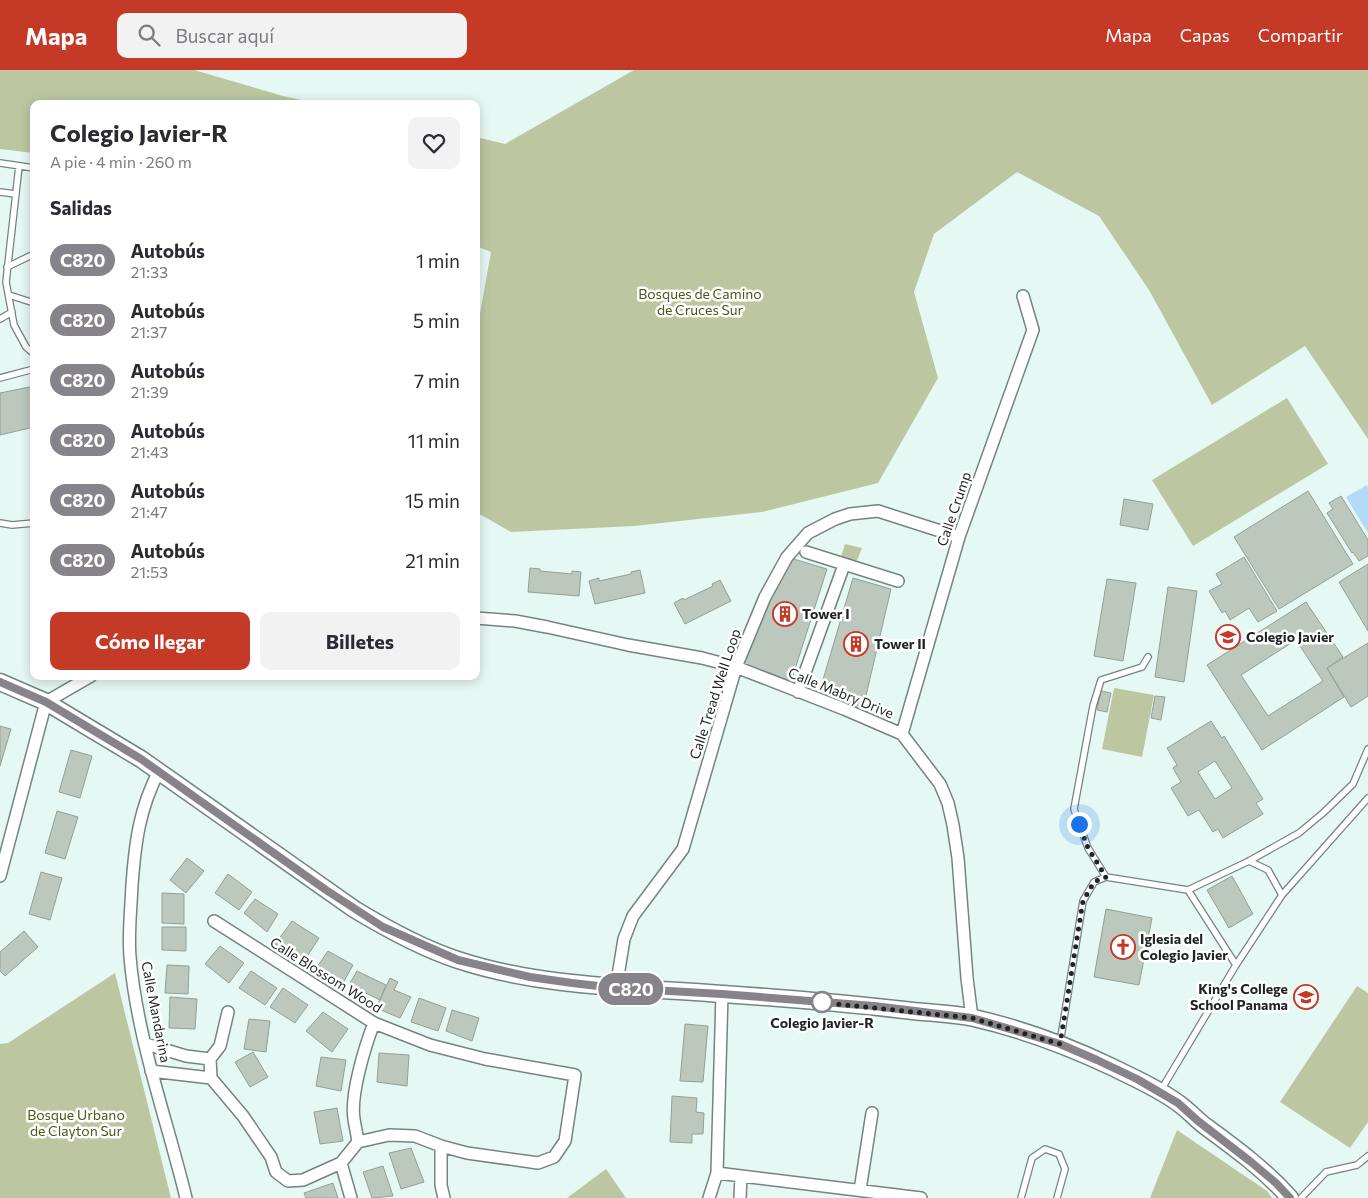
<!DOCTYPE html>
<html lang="es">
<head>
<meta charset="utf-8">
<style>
	body { margin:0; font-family:Commissioner,sans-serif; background:#f2f2f3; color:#2b2b33; height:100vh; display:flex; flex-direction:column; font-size:19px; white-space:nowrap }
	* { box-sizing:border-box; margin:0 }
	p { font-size:16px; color:#7c7c81 }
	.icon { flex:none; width:28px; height:28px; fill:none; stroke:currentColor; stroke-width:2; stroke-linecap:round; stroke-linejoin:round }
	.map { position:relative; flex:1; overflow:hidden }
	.details { position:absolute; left:30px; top:30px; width:450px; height:580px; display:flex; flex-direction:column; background:#fff; border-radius:10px; box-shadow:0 2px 12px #0003 }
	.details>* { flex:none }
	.badge { padding:0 10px; border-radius:16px; font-size:18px; line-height:32px }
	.you { position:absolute; width:25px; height:25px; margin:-12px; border:4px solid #fff; border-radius:50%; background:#1a73e8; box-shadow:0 0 0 8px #1a73e833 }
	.map>.badge { position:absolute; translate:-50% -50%; box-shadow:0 0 0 2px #fff }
	h2 { padding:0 20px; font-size:19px; line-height:45px }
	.round { display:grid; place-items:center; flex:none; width:52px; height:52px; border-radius:10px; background:#f2f2f3 }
	.headline { display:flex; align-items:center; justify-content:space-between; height:85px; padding:0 20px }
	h1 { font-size:24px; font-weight:700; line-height:38px }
	.button { display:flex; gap:10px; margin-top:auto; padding:10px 20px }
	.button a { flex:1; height:58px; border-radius:10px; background:#c53927; color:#fff; font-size:20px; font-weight:700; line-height:58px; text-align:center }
	.button a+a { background:#f2f2f3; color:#2b2b33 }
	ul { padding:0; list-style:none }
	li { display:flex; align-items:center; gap:15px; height:60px; padding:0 20px }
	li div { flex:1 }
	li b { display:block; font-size:19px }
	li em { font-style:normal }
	li .badge { min-width:55px; font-weight:700; text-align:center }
	header { display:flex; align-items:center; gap:30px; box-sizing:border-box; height:70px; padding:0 25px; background:#c53927; color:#fff }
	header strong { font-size:24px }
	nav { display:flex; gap:28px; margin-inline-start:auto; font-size:18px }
	.search { width:350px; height:45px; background:#f2f2f3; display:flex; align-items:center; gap:12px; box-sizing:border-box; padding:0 18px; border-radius:10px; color:#7c7c81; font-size:19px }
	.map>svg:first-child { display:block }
	.green { fill:#bcc7a1 }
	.water { fill:#b3daf7 }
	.building { fill:#bcc8be; stroke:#93a096; fill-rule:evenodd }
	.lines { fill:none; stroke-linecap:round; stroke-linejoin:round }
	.lane-casing { stroke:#748481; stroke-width:8 }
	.street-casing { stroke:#748481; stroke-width:14 }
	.secondary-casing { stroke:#748481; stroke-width:19 }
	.lane { stroke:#fff; stroke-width:5.5 }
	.street { stroke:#fff; stroke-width:11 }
	.secondary { stroke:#fff; stroke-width:16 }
	.line-casing { stroke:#fff; stroke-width:11 }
	.line { stroke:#87838a; stroke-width:8 }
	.walk { stroke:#1e2523; stroke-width:5; stroke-dasharray:0 9 }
	.stop-dot { fill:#fff; stroke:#87838a; stroke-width:2.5 }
	.labels { text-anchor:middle; stroke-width:5; stroke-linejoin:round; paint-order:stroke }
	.park-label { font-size:14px; fill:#4a5819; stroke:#fff }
	.street-label { font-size:14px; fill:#1e2523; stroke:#fff }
	.poi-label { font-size:14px; font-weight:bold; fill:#1e2523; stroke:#fff; text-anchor:start }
	.stop-label { font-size:14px; font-weight:bold; fill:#1e2523; stroke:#fff }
</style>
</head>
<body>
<header>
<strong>Mapa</strong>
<div class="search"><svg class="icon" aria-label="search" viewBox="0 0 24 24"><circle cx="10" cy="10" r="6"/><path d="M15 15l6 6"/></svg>Buscar aquí</div>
<nav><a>Mapa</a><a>Capas</a><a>Compartir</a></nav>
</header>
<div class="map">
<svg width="1368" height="1128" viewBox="0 0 1368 1128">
	<rect width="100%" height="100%" fill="#e6f8f4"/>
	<path class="green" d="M 0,0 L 194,0 L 283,26 L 319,34 L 34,34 L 34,83 L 0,79 Z
		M 634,0 L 1368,0 L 1368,369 L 1305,276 L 1212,335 L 1149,220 L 1099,146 L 1017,102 L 934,164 L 914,222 L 938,308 L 878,413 L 762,442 L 634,456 L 511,462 L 476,442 L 476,266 L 491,182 L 476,176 L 476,67 L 505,74 Z
		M 1287,328 L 1328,394 L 1193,476 L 1152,410 Z
		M 845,474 L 862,478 L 854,498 L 839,493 Z
		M 1114,618 L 1154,625 L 1142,687 L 1102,679 Z
		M 115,903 L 171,1128 L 0,1128 L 0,974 L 8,973 Z
		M 1357,916 L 1368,923 L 1368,1052 L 1350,1078 L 1280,1032 Z
		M 1177,1060 L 1267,1121 L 1272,1128 L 1150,1128 Z
		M 606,1099 L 626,1128 L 567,1128 Z"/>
	<path class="water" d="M 1367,415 L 1368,417 L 1368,463 L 1346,427 Z"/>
	<path class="building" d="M 34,316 L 34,357 L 0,365 L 0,323 Z
		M 1308,421 L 1353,494 L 1279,539 L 1234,467 Z
		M 1341,426 L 1368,470 L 1368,486 L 1359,491 L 1353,482 L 1352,483 L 1327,443 L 1333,439 L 1329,433 Z
		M 1124,429 L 1153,434 L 1148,460 L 1120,455 Z
		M 787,487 L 827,499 L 789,618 L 736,597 Z
		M 1244,487 L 1277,541 L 1258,552 L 1249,538 L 1230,550 L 1225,541 L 1222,543 L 1209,521 L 1222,514 L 1216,504 Z
		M 1368,494 L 1368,561 L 1339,512 Z
		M 530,498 L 540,499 L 540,501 L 572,504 L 572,501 L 581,502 L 579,526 L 528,522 Z
		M 640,500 L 645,523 L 595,534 L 589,511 L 599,508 L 599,511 L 631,504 L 631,502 Z
		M 853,508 L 891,519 L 861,647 L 817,630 Z
		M 1107,509 L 1136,513 L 1123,591 L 1094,586 Z
		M 720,510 L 731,531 L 685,554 L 674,533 L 683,528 L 684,530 L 713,516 L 712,514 Z
		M 1168,517 L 1197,521 L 1184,612 L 1155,607 Z
		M 1306,532 L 1343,587 L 1327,598 L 1344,627 L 1262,680 L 1207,595 ZM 1296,570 L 1323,611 L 1268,646 L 1241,605 Z
		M 1368,573 L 1368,626 L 1351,637 L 1327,598 Z
		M 1101,621 L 1111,623 L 1107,642 L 1097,640 Z
		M 1155,626 L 1165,627 L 1161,650 L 1151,648 Z
		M 1211,651 L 1222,668 L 1224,666 L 1263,729 L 1256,733 L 1263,744 L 1223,768 L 1218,759 L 1213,762 L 1199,740 L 1188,746 L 1171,718 L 1181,712 L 1173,698 L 1177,695 L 1167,678 ZM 1215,691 L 1232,718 L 1215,729 L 1198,702 Z
		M 0,656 L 11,659 L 0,696 Z
		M 71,680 L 92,686 L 80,728 L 59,722 Z
		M 57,741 L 78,747 L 65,789 L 45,783 Z
		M 187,788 L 204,801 L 186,823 L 170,810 Z
		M 41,802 L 62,808 L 50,850 L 29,844 Z
		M 228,804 L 252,822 L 239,840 L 215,823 Z
		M 1232,806 L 1253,844 L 1229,858 L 1207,820 Z
		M 162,823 L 184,824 L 184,854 L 162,853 Z
		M 255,829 L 278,844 L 267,862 L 244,843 Z
		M 1106,839 L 1152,848 L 1139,915 L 1094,907 Z
		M 292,851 L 319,868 L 303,893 L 275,874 Z
		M 162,857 L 186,857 L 186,881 L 162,880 Z
		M 24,861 L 38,877 L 5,906 L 0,901 L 0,882 Z
		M 220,876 L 244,893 L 229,913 L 205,894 Z
		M 328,881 L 353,895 L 343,913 L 317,897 Z
		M 167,895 L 189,896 L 188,924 L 165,923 Z
		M 251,901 L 277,918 L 265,935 L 239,918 Z
		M 357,901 L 386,915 L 380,930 L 349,915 Z
		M 390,908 L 398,912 L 394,920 L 411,927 L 400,948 L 376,938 Z
		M 283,918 L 308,935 L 295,953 L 270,937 Z
		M 170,927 L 197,929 L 195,959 L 169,958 Z
		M 419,928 L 446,938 L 438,961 L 411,952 Z
		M 452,940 L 479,948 L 472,971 L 446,961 Z
		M 323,942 L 348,959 L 332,982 L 306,961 Z
		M 249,949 L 270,951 L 266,982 L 244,979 Z
		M 685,954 L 708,956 L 703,1012 L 680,1011 Z
		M 253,982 L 268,1007 L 250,1017 L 235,992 Z
		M 379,983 L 409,985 L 407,1016 L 377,1012 Z
		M 321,987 L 346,990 L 341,1021 L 316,1016 Z
		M 672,1026 L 697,1028 L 696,1042 L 704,1043 L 703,1064 L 692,1064 L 692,1073 L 670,1072 Z
		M 337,1038 L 343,1071 L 320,1074 L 314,1042 Z
		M 411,1078 L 424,1112 L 401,1119 L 389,1083 Z
		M 383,1096 L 393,1126 L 372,1128 L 363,1102 Z
		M 333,1113 L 338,1128 L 306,1128 L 304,1123 Z"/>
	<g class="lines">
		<defs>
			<path id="lane" d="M 0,93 L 34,98
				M 19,96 L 6,212 L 14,255 L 26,277 L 34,284
				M 0,122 L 15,124
				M 7,197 L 34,184
				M 9,225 L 34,233
				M 0,249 L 12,242
				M 0,308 L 34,299
				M 0,453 L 12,455 L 34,453
				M 1249,791 L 1268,800 L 1282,825
				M 1106,807 L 1088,778 L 1074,739 L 1093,636 L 1101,610 L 1142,597 L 1148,587
				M 1188,820 L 1236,895
				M 1060,973 L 1083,831 L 1094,812 L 1106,807 L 1188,820 L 1249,791 L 1299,763 L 1323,743 L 1353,714 L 1368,679
				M 1161,1020 L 1236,895 L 1282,825 L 1368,728
				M 1021,1128 L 1032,1088 L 1045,1079 L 1059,1084 L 1065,1099 L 1057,1128
				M 1301,1128 L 1326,1102 L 1357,1095 L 1368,1086"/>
			<path id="street" d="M 806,482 L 898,511
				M 476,548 L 515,551 L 547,557 L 628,575 L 702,588 L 736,597 L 844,639 L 902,664 L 940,714 L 948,733 L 953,755 L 958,788 L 967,908 L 972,948
				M 798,622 L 844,495
				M 902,664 L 959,467 L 1033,260 L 1023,226
				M 159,701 C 139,739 135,774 132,815 C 131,839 128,864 130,887 C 137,969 167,1049 186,1128
				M 0,806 L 46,632 L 91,606
				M 214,851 L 374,953 L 430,975 L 485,989 L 575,1005 L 565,1071 L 554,1087 L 538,1093 L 467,1083 L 441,1076 L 415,1066 L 389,1065 L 358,1072
				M 616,918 L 624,869 L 633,846 L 683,779 L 736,597 L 765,527 L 787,487 L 808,463 L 835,449 L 850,444 L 878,441 L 959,467
				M 146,974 L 186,986 L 210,989
				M 210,989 L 211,1008 L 243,1046 L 271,1087 L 276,1102 L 288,1111 L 303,1110 L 341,1093 L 358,1072
				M 210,989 L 220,976 L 228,942
				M 151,1001 L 211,1008
				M 358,1072 C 357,1064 355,1056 354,1049 C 350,1025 365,976 374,953
				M 441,1076 L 441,1115 L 444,1128
				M 341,1093 L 351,1128
				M 717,1103 L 921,1128
				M 860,1120 L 872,1043
				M 709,1128 L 717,1103 L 722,924
				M 740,1128 L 741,1106"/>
			<path id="secondary" d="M 0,612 L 46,632 L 141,689 L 354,839 C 387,859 421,878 458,890 C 543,918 635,917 723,924 C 783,928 844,933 904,940 C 927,943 951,943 974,948 C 1022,959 1068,976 1112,997 C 1134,1008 1158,1018 1178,1033 C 1188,1040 1196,1049 1205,1056 C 1235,1078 1265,1100 1290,1128"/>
		</defs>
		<use href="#lane" class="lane-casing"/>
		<use href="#street" class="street-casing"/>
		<use href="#secondary" class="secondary-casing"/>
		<use href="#lane" class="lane"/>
		<use href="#street" class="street"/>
		<use href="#secondary" class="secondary"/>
	</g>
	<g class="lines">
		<defs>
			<path id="line" d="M 0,612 L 46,632 L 141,689 L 326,820 L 383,857 L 458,890 L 530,907 L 572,913 L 616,918 L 722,924 L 874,936 L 972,948 L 1020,962 L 1060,974 L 1097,990 L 1137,1009 L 1178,1033 L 1198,1051 L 1251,1092 L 1276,1113 L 1290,1128"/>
		</defs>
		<use href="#line" class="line-casing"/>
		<use href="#line" class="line"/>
		<path class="walk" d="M 822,932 L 817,932 L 972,948 L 1060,974 L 1083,831 L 1094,812 L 1106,807 L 1088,778 L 1079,754"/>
	</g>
	<defs>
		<symbol id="building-ring" viewBox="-11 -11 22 22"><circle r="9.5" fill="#fff" stroke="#c53927" stroke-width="1.5"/><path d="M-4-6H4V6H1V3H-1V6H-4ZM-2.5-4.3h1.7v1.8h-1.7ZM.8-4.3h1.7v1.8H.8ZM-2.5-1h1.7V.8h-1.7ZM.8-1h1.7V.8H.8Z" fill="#c53927"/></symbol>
		<symbol id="school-ring" viewBox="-11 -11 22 22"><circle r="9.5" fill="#fff" stroke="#c53927" stroke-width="1.5"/><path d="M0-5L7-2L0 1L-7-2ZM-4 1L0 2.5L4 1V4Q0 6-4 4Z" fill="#c53927"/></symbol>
		<symbol id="church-ring" viewBox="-11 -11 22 22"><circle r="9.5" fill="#fff" stroke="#c53927" stroke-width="1.5"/><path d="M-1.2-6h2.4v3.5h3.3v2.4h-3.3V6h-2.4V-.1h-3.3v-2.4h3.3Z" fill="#c53927"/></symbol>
	</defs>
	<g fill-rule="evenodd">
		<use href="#building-ring" x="771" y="530" width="28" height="28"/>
		<use href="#school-ring" x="1214" y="553" width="28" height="28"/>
		<use href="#building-ring" x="842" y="560" width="28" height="28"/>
		<use href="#church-ring" x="1109" y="863" width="28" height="28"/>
		<use href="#school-ring" x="1292" y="913" width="28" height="28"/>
	</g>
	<circle class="stop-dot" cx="822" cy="932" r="10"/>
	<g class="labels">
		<g class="park-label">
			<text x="700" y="229">Bosques de Camino<tspan x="700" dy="16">de Cruces Sur</tspan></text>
			<text x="76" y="1050">Bosque Urbano<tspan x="76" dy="16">de Clayton Sur</tspan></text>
		</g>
		<g class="street-label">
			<text transform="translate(954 439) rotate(-71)" y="5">Calle Crump</text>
			<text transform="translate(841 623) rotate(22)" y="5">Calle Mabry Drive</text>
			<text transform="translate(715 624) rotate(-72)" y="5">Calle Tread Well Loop</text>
			<text transform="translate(326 905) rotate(32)" y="5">Calle Blossom Wood</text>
			<text transform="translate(156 942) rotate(79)" y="5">Calle Mandarina</text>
		</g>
		<g class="poi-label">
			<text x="802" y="549">Tower I</text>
			<text x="1246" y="572">Colegio Javier</text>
			<text x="874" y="579">Tower II</text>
			<text x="1140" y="874">Iglesia del<tspan x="1140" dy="16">Colegio Javier</tspan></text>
			<text x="1288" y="924" text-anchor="end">King's College<tspan x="1288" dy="16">School Panama</tspan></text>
		</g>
		<g class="stop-label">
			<text x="822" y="958">Colegio Javier-R</text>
		</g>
	</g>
</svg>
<div class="you" style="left:1079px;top:754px"></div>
<b class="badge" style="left:631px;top:919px;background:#87838a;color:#fff">C820</b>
<section class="details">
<div class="headline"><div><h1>Colegio Javier-R</h1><p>A pie · 4 min · 260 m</p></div><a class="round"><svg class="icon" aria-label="heart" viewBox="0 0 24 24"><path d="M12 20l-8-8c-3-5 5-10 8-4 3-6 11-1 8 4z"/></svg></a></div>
<h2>Salidas</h2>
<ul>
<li><span class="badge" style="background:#87838a;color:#fff">C820</span><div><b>Autobús</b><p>21:33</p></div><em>1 min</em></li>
<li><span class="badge" style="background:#87838a;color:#fff">C820</span><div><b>Autobús</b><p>21:37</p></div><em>5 min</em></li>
<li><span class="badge" style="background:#87838a;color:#fff">C820</span><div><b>Autobús</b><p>21:39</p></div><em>7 min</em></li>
<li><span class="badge" style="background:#87838a;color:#fff">C820</span><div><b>Autobús</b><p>21:43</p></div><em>11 min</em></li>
<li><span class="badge" style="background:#87838a;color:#fff">C820</span><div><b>Autobús</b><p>21:47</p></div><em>15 min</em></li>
<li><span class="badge" style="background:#87838a;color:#fff">C820</span><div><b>Autobús</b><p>21:53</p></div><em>21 min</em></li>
</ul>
<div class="button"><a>Cómo llegar</a><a>Billetes</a></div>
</section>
</div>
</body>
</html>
